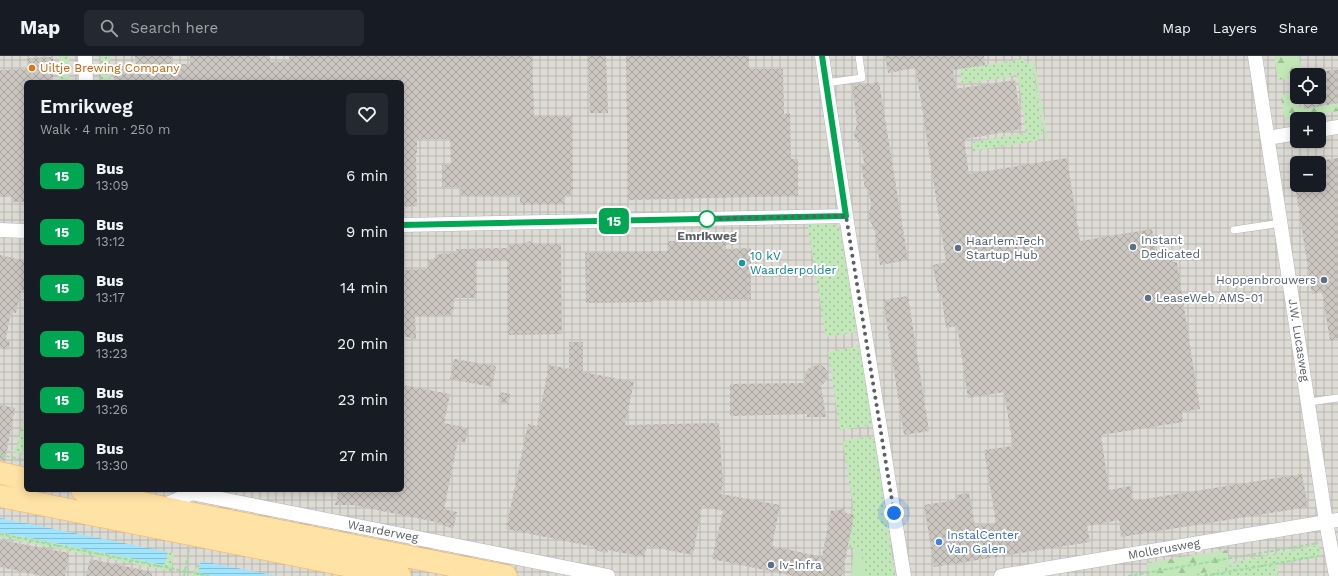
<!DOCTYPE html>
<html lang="en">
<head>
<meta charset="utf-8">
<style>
	body { margin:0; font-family:"Work Sans",sans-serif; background:#242831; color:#f1f3f6; height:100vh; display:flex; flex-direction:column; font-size:15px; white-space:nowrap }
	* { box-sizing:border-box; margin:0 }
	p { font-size:13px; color:#9ea1a6 }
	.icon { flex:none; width:22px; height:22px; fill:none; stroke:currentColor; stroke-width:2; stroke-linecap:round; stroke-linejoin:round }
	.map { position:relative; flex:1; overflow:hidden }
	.drawer { position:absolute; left:24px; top:24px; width:380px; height:412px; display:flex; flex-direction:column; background:#171b24; border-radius:6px; box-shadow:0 2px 10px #0003 }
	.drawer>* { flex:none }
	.badge { padding:0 8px; border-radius:6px; font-size:14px; line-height:26px }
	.tools { position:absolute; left:1290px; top:12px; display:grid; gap:8px }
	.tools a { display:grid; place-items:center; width:36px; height:36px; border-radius:6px; background:#171b24; box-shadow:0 2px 10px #0003; font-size:20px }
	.you { position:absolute; width:20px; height:20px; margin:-10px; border:3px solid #fff; border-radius:50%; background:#1a73e8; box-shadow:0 0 0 6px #1a73e833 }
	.map>.badge { position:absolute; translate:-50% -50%; box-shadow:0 0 0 2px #fff }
	.round { display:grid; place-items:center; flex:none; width:42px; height:42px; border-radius:6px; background:#242831 }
	.summary { display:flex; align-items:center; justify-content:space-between; height:68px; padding:0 16px }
	h1 { font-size:19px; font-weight:600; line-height:30px }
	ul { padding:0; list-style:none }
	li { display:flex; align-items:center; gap:12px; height:56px; padding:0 16px }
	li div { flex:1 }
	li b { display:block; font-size:15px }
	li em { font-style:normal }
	li .badge { min-width:44px; font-weight:700; text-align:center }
	header { display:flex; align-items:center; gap:24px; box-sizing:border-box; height:56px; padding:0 20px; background:#171b24; border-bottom:1px solid #363941 }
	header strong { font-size:19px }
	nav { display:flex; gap:22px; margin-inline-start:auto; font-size:14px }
	.search { width:280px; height:36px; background:#242831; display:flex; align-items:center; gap:10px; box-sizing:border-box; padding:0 14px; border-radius:6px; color:#9ea1a6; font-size:15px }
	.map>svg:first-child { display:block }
	.industrial { fill:url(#industrial-grid); fill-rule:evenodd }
	.grass { fill:url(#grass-dots) }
	.forest { fill:url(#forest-firs) }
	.garden { fill:#c2e8ba }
	.water { fill:url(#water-rules) }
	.building { fill:url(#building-cross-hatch) }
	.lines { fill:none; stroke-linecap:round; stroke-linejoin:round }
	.service-casing { stroke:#b2b6ba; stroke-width:8 }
	.minor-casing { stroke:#b2b6ba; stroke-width:15 }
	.primary-casing { stroke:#feae49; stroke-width:23 }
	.path { stroke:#9cdca2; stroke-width:2; stroke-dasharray:4 2; stroke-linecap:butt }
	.service { stroke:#fff; stroke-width:7 }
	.minor { stroke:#fff; stroke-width:14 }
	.primary { stroke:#ffe2a5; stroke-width:22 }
	.line-casing { stroke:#fff; stroke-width:9 }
	.line { stroke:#00a651; stroke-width:6 }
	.walk { stroke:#595f63; stroke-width:4; stroke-dasharray:0 7.2 }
	.food-dot { fill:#e8710a; stroke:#fff; stroke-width:1.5 }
	.stop-dot { fill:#fff; stroke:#00a651; stroke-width:2 }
	.service-dot { fill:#5c6f8a; stroke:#fff; stroke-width:1.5 }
	.culture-dot { fill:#0f9aa8; stroke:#fff; stroke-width:1.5 }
	.shop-dot { fill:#3f7fe0; stroke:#fff; stroke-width:1.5 }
	.labels { text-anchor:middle; stroke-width:4; stroke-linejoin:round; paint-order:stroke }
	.food-label { font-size:12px; fill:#c56008; stroke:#fff; text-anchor:start }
	.stop-label { font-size:12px; font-weight:bold; fill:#595f63; stroke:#fff }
	.service-label { font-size:12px; fill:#4e5e75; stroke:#fff; text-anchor:start }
	.culture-label { font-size:12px; fill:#0d838f; stroke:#fff; text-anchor:start }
	.street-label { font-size:12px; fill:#595f63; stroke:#fff }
	.shop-label { font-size:12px; fill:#366cbe; stroke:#fff; text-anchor:start }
</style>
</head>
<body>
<header>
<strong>Map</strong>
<div class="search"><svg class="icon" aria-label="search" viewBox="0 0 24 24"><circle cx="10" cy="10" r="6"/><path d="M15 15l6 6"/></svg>Search here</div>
<nav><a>Map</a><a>Layers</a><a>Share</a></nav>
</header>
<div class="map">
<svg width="1338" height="520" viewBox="0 0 1338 520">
	<defs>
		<pattern id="industrial-grid" width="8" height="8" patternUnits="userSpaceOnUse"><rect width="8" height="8" fill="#dedbd5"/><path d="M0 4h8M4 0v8" fill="none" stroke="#b7b5b0"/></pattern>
		<pattern id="grass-dots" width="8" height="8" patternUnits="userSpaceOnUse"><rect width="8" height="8" fill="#c2e8ba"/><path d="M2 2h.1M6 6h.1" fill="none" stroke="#a1bf9b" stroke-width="1.8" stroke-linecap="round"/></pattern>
		<pattern id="forest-firs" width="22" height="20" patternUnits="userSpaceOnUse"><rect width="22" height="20" fill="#c2e8ba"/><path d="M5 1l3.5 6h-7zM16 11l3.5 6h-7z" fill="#a1bf9b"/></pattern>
		<pattern id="water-rules" width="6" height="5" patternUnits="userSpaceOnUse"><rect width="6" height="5" fill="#a0e5ff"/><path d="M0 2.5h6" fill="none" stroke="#85bdd2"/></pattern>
		<pattern id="building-cross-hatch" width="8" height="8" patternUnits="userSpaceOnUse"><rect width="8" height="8" fill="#cbc6c0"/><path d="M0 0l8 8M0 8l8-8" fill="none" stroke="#a8a4a0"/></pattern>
	</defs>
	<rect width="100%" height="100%" fill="#eee9e1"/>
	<path class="industrial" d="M 0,0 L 1338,0 L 1338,520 L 0,520 ZM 1297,19 L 1319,19 L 1319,41 L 1297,41 ZM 26,26 L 402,26 L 402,434 L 26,434 ZM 1297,63 L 1319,63 L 1319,85 L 1297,85 ZM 1297,107 L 1319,107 L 1319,129 L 1297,129 Z"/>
	<path class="grass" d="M 59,0 L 69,0 L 69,15 L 60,15 Z
		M 101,0 L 110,0 L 110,26 L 101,26 Z
		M 1023,3 L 1033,11 L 1043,77 L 1037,85 L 973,95 L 972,86 L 1026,77 L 1018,20 L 1016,20 L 1014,12 L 1013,13 L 1014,20 L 962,28 L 960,13 Z
		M 69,19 L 69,26 L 59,26 L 59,20 Z
		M 827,165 L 835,168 L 840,174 L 858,276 L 826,281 L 807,166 Z
		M 860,290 L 873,369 L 840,374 L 828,296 Z
		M 26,350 L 26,398 L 11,396 L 18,388 Z
		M 867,381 L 875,382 L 895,520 L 864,520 L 861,494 L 849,491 L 854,459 L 852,458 L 853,449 L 843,387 L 845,384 Z
		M 0,476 L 164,509 L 168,496 L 174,497 L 171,515 L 0,481 Z
		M 1319,489 L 1321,500 L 1277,508 L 1278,520 L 1184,520 L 1229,512 L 1229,507 Z
		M 201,505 L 199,517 L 214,520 L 191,520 Z"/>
	<path class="forest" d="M 1274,0 L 1299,0 L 1302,19 L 1297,19 L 1297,21 L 1278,24 Z
		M 1292,37 L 1295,48 L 1300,51 L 1338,44 L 1338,55 L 1288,63 L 1284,62 L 1281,39 Z
		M 1227,494 L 1230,512 L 1184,520 L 1149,520 L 1147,507 Z"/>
	<path class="garden" d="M 1032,1 L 1034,1 L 1048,84 L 1046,85 Z
		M 854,492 L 861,494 L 864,520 L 851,520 Z"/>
	<path class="water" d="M 0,462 L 168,496 L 164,509 L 0,476 Z
		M 201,505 L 277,520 L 214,520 L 198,517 Z"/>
	<path class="building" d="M 135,0 L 171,0 L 171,8 L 190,8 L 190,0 L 270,0 L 270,6 L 289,5 L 289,0 L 532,0 L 534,60 L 572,60 L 573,139 L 564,139 L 565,148 L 520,149 L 520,139 L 461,140 L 461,131 L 442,131 L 442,109 L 451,109 L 450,83 L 417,83 L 417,96 L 416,97 L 417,150 L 402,151 L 402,26 L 114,26 L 114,9 L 136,9 Z
		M 588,0 L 606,0 L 608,57 L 590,57 Z
		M 626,0 L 749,0 L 749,13 L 783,13 L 784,58 L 790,57 L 791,103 L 798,103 L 798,140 L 628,144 Z
		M 885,0 L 984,0 L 985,9 L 953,14 L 956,33 L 1015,24 L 1022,73 L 964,83 L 969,118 L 1067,102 L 1080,185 L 1152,173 L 1157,202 L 1172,200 L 1173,206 L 1177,206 L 1200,353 L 1182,356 L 1183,366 L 1101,379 L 1109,434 L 1131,430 L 1133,445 L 1302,418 L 1308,451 L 1121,481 L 1119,464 L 1087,470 L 1090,486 L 934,511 L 924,449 L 957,444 L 956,439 L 969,437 L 975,470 L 996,467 L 984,394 L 1013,390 L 1004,336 L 968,342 L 957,270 L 946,272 L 941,237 L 938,237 L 933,209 L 946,206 L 917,20 L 915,12 L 888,17 Z
		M 53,1 L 53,26 L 26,26 L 26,146 L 12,146 L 12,140 L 0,141 L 0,14 L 28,13 L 28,2 Z
		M 1338,13 L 1338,47 L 1304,53 L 1303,41 L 1319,41 L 1319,16 Z
		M 879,26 L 908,204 L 880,209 L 874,172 L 868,162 L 871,148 L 868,132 L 865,133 L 861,107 L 864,107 L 861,89 L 856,84 L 854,79 L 857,67 L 852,30 Z
		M 1338,102 L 1338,283 L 1330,285 L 1322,236 L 1312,238 L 1295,129 L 1319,129 L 1319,105 Z
		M 529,185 L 535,188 L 561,188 L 562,278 L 508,279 L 507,204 L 476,205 L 477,242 L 454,242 L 453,259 L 415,260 L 416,283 L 402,280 L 402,214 L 428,213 L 428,204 L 434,204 L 435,200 L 439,198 L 456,197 L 456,193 L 507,192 L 507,189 L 523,188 Z
		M 668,185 L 726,185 L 726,193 L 751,192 L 751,243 L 652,244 L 652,246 L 586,247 L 585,197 L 668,195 Z
		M 0,199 L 26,205 L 26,235 L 21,234 L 16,257 L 11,256 L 6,283 L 10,283 L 9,294 L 0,292 Z
		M 908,240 L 929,375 L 904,379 L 883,244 Z
		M 569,286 L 583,286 L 583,316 L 634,326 L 625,369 L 719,367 L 723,427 L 721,438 L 780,449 L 772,490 L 822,501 L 831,454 L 835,455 L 844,452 L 846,457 L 854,459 L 842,520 L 794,520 L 712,503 L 723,455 L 702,450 L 693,499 L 647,490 L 644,501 L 608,494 L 607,497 L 595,494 L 595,491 L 506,473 L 528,368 L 537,370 L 549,309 L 569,313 Z
		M 454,303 L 496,310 L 492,331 L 450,323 Z
		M 817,309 L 821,309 L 825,312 L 828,317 L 828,323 L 821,330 L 826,361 L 807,361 L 807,358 L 730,360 L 730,328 L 804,327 L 806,316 L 809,312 Z
		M 402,329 L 450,338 L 444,367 L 468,372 L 465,387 L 458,385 L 444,453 L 457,456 L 453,473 L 436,466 L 353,449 L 335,449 L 338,436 L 344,437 L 345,434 L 402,434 Z
		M 500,336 L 510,338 L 509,348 L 498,346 Z
		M 0,349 L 15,352 L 5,404 L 0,403 Z
		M 0,484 L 69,497 L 65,520 L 42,520 L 0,511 Z
		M 90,503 L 152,516 L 152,520 L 86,520 Z"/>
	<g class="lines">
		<defs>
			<path id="service" d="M 826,27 L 862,22 L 859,0
				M 1234,174 L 1281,167
				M 1309,346 L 1338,342"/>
			<path id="minor" d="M 85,0 L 86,26
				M 822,0 L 846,160 L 904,520
				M 1255,0 L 1326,466 L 1336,520
				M 1319,74 L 1338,71
				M 1268,82 L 1297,77
				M 402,169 L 846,160
				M 0,174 L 26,175
				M 160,451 L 186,440 L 191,437 L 608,520
				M 1001,520 L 1338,464"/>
			<path id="primary" d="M 0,417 L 26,423
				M 82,434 L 184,456 L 506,520
				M 0,440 L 400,520"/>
		</defs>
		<use href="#service" class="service-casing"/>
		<use href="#minor" class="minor-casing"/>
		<use href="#primary" class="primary-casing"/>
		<path class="path" d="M 0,399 L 26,404
			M 0,478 L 209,520
			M 184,520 L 189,494
			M 1128,520 L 1318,487
			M 1204,520 L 1319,500"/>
		<use href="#service" class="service"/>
		<use href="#minor" class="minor"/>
		<use href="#primary" class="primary"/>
	</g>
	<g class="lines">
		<defs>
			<path id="line" d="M 402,169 L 846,160 L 822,0"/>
		</defs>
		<use href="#line" class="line-casing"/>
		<use href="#line" class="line"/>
		<path class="walk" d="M 707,163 L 703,163 L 846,160 L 894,457"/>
	</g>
	<circle class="food-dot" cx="32" cy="12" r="4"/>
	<circle class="stop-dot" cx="707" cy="163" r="8"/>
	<g class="service-dot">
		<circle cx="1133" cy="191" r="4"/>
		<circle cx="958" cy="192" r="4"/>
		<circle cx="1324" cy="224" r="4"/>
		<circle cx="1148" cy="242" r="4"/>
		<circle cx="771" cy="509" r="4"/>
	</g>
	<circle class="culture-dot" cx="742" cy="207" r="4"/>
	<circle class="shop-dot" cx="939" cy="486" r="4"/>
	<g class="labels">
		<g class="food-label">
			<text x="40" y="16">Uiltje Brewing Company</text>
		</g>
		<g class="stop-label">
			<text x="707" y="184">Emrikweg</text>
		</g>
		<g class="service-label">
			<text x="1141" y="188">Instant<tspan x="1141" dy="14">Dedicated</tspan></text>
			<text x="966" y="189">Haarlem.Tech<tspan x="966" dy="14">Startup Hub</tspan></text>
			<text x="1316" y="228" text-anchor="end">Hoppenbrouwers</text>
			<text x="1156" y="246">LeaseWeb AMS-01</text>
			<text x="779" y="513">Iv-Infra</text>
		</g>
		<g class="culture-label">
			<text x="750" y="204">10 kV<tspan x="750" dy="14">Waarderpolder</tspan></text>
		</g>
		<g class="street-label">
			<text transform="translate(1299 284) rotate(81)" y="4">J.W. Lucasweg</text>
			<text transform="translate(383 475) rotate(11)" y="4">Waarderweg</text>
			<text transform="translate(1164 493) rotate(-10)" y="4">Mollerusweg</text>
		</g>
		<g class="shop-label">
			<text x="947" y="483">InstalCenter<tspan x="947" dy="14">Van Galen</tspan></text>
		</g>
	</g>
</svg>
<div class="tools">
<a><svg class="icon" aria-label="locate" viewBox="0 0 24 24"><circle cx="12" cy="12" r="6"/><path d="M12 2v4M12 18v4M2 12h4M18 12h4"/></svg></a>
<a>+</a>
<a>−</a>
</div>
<div class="you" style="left:894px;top:457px"></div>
<b class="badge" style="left:614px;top:165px;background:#00a651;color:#fff">15</b>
<section class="drawer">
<div class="summary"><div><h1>Emrikweg</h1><p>Walk · 4 min · 250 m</p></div><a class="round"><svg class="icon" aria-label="heart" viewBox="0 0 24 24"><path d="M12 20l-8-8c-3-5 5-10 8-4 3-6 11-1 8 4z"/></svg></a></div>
<ul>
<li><span class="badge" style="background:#00a651;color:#fff">15</span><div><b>Bus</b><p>13:09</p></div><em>6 min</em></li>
<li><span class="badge" style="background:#00a651;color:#fff">15</span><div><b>Bus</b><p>13:12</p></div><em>9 min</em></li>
<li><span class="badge" style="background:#00a651;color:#fff">15</span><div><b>Bus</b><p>13:17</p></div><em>14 min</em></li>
<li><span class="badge" style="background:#00a651;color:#fff">15</span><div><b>Bus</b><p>13:23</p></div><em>20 min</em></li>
<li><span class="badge" style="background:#00a651;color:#fff">15</span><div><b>Bus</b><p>13:26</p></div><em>23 min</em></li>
<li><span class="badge" style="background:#00a651;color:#fff">15</span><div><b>Bus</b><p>13:30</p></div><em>27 min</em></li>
</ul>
</section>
</div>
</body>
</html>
